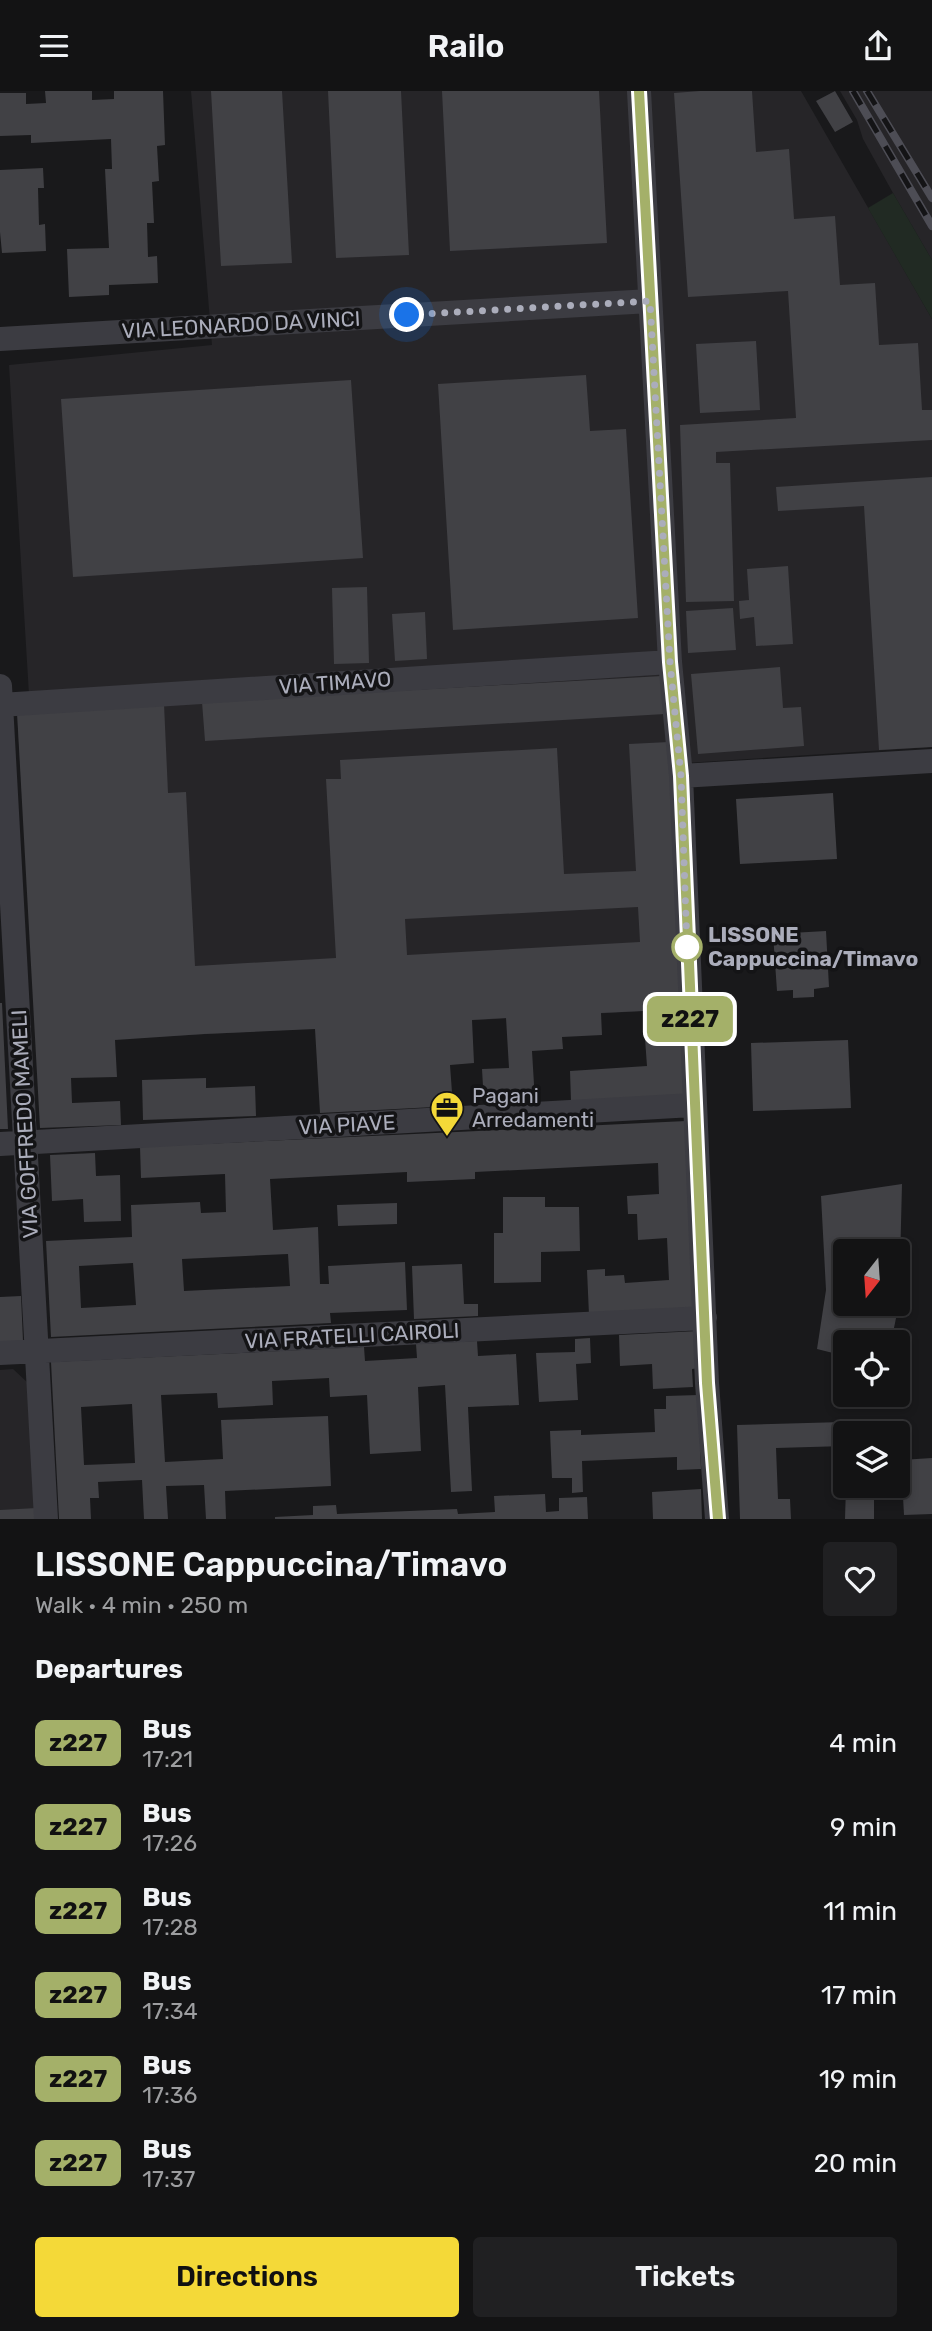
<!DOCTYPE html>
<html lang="en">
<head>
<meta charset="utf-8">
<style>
	body { margin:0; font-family:Rubik,sans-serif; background:#202022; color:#f1f3f6; height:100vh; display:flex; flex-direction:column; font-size:26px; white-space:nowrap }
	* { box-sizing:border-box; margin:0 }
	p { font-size:23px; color:#9d9ea0 }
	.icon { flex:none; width:38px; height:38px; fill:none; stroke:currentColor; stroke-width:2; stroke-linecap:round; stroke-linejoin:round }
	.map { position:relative; height:1428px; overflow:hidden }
	.drawer { display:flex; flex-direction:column; background:#131314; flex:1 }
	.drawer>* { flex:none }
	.badge { padding:0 14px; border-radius:10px; font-size:24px; line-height:46px }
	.needle { width:46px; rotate:197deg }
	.controls { position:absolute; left:833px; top:1148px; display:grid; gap:14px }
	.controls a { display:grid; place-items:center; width:77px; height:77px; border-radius:7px; background:#131314; box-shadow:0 4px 10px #0003,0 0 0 2px #323234; font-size:35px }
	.you { position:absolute; width:35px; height:35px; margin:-18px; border:5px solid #fff; border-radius:50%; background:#1a73e8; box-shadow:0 0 0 10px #1a73e833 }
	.map>.badge { position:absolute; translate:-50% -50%; box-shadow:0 0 0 4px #fff }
	h2 { padding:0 35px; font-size:26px; line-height:63px }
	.round { display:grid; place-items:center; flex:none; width:74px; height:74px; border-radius:7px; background:#202022 }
	.summary { display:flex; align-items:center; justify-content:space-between; height:119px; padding:0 35px }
	h1 { font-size:33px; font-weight:600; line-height:52px }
	.primary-button { display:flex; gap:14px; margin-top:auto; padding:14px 35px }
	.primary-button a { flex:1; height:80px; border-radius:7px; background:#f4d938; color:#111; font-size:28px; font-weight:600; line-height:80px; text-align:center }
	.primary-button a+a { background:#202022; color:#f1f3f6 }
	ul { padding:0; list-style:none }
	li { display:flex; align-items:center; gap:21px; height:84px; padding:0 35px }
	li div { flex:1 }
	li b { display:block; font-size:26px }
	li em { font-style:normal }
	li .badge { min-width:77px; font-weight:700; text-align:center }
	header { display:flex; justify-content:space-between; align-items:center; height:91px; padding:0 35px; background:#131314; font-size:32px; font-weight:600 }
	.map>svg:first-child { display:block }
	.built { fill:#262528 }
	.green { fill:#212a23 }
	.building { fill:#414145; fill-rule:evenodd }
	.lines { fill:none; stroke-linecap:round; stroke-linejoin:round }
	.minor { stroke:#3c3c42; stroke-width:24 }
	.rail-casing { stroke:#4d4d55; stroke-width:8 }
	.rail { stroke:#141416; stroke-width:5; stroke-dasharray:16; stroke-linecap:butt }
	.line-casing { stroke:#fff; stroke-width:16 }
	.line { stroke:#a4b069; stroke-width:10 }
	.walk { stroke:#abadbb; stroke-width:7; stroke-dasharray:0 12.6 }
	.stop-dot { fill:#fff; stroke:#a4b069; stroke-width:3.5 }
	.labels { text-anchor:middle; stroke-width:7; stroke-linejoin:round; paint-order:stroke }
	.street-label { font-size:21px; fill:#abadbb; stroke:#141416 }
	.stop-label { font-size:21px; font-weight:bold; fill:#abadbb; stroke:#141416; text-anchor:start }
	.poi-label { font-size:21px; fill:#abadbb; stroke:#141416; text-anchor:start }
</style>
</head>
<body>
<header><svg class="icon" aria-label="menu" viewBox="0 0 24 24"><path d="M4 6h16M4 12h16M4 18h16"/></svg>Railo<svg class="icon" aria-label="share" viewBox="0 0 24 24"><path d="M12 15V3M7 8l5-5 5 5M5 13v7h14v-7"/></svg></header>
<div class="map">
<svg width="932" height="1428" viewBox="0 0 932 1428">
	<rect width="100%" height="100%" fill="#19191b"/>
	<path class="built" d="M 191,0 L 801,0 L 932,228 L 932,656 L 670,673 L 684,918 L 37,952 L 17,621 L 30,620 L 9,274 L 212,254 Z
		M 840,0 L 932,0 L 932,169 L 893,102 L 863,48 L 857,29 Z
		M 13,1278 L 27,1291 L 37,1417 L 0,1428 L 0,1279 Z"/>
	<path class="green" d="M 893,102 L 932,169 L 932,228 L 868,117 Z"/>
	<path class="building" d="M 45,0 L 92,0 L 92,9 L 114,8 L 114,0 L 163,0 L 165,54 L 157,55 L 159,90 L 152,91 L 154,132 L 147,132 L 148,166 L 157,165 L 158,192 L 109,194 L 109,204 L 69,206 L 67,158 L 109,157 L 105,78 L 112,78 L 111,48 L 31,52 L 31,44 L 0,45 L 0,2 L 26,2 L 26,13 L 46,12 Z
		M 211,0 L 282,0 L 292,172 L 221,175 Z
		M 328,0 L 401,0 L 409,164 L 336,167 Z
		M 442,0 L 599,0 L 607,152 L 450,160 Z
		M 700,0 L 752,0 L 756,61 L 789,58 L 794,128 L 835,125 L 840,194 L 875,192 L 879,254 L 918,252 L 922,319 L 932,319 L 932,349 L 716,361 L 716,372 L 730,372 L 734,510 L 686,511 L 680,334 L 796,327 L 788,200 L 688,206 L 674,2 Z
		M 835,0 L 853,31 L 835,41 L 816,10 Z
		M 43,77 L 44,97 L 38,97 L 39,134 L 45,133 L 46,160 L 2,162 L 0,141 L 0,79 Z
		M 756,250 L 760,319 L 700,322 L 696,253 Z
		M 586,284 L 590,340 L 626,338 L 638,527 L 453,539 L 438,293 Z
		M 351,289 L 363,467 L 73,486 L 61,308 Z
		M 932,386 L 932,656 L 879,659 L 864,415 L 778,420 L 776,396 Z
		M 788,475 L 793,553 L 756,555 L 754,526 L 740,528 L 739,510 L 749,509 L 747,478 Z
		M 367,496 L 369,572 L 334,573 L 332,497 Z
		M 733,517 L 736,559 L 688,562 L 686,520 Z
		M 425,521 L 427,568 L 395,570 L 392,523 Z
		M 780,576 L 783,617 L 801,616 L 804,655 L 698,663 L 691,583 Z
		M 662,585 L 665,623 L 205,650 L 202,611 Z
		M 164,613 L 168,702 L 186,701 L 195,875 L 336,867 L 326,688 L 341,688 L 340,669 L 557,657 L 564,783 L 636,780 L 629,653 L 669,651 L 688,1004 L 571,1010 L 570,980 L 647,975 L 643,920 L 601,922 L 602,944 L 562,946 L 563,958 L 532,960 L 535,1010 L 484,1013 L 482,978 L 509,977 L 506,927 L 472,929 L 474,972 L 450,974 L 453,1015 L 320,1022 L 315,938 L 204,943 L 115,949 L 117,986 L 71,987 L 72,1012 L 120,1010 L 121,1034 L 40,1037 L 17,621 ZM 638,816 L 640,851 L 407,864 L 405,828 Z
		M 833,702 L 837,768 L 740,773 L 736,708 Z
		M 826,840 L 829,896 L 814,898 L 814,906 L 793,907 L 793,899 L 777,900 L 773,843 Z
		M 0,912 L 2,912 L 8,1038 L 0,1038 Z
		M 848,949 L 851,1017 L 753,1020 L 751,952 Z
		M 206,987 L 206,997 L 255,995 L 256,1025 L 143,1029 L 142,989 Z
		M 686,1030 L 695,1219 L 589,1224 L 587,1179 L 605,1178 L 605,1185 L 624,1184 L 625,1192 L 669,1189 L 667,1147 L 638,1149 L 637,1123 L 628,1123 L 627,1105 L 659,1103 L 658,1072 L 475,1081 L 475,1088 L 407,1091 L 407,1081 L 270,1088 L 273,1139 L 318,1136 L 320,1193 L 329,1193 L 328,1175 L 405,1171 L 407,1219 L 330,1222 L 331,1232 L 51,1246 L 46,1150 L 132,1146 L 131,1114 L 200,1111 L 201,1122 L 226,1121 L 225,1083 L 141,1087 L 140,1056 ZM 288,1163 L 290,1195 L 184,1200 L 182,1168 ZM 133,1172 L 136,1214 L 81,1217 L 79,1175 Z
		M 95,1062 L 96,1085 L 120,1084 L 121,1130 L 84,1131 L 83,1108 L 52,1110 L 50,1064 Z
		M 902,1093 L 899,1212 L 898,1160 L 845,1160 L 845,1213 L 899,1213 L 891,1251 L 845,1251 L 845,1265 L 817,1258 L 826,1199 L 821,1105 Z
		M 503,1106 L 545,1106 L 545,1116 L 579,1116 L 580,1160 L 541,1161 L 541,1191 L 494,1192 L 494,1142 L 503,1142 Z
		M 397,1112 L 397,1133 L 338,1135 L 337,1114 Z
		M 462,1173 L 464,1213 L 478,1213 L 478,1225 L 414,1228 L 412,1175 Z
		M 21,1205 L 23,1250 L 0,1251 L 0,1206 Z
		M 698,1240 L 699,1277 L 692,1278 L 693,1296 L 653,1298 L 652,1273 L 620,1275 L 619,1244 Z
		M 590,1247 L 591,1272 L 576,1273 L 578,1309 L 539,1311 L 536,1262 L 575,1261 L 575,1248 Z
		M 477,1250 L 478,1265 L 516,1263 L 519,1314 L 468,1316 L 472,1400 L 451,1401 L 445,1294 L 418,1296 L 421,1360 L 370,1363 L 367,1304 L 330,1306 L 329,1287 L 272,1290 L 273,1314 L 218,1317 L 217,1302 L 161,1304 L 165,1371 L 223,1368 L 221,1329 L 328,1325 L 331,1395 L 225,1400 L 226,1428 L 206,1428 L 204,1394 L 166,1395 L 168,1428 L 144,1428 L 142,1389 L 98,1391 L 99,1407 L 90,1407 L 91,1428 L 59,1428 L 51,1271 L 364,1256 L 365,1270 L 417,1267 L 416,1253 ZM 132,1313 L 135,1372 L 84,1374 L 81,1316 Z
		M 698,1304 L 701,1378 L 677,1379 L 677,1366 L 582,1370 L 583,1401 L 572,1402 L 572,1387 L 552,1387 L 550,1340 L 581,1339 L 581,1344 L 655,1341 L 654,1318 L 666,1318 L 666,1305 Z
		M 879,1330 L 879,1342 L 845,1342 L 845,1355 L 776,1357 L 778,1408 L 790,1408 L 791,1428 L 740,1428 L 737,1334 Z
		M 932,1367 L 932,1423 L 904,1424 L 901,1369 Z
		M 846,1395 L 874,1395 L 874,1428 L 845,1428 Z
		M 701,1398 L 702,1428 L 653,1428 L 652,1401 Z
		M 545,1403 L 546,1421 L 559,1420 L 559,1407 L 587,1406 L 588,1428 L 275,1428 L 275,1426 L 313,1424 L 313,1415 L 336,1414 L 337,1423 L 457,1418 L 458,1423 L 495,1421 L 494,1405 Z
		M 37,1417 L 38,1428 L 0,1428 L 0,1419 Z"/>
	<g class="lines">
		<path class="minor" d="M 639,0 L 670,571 L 681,685 L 707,1292 L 717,1428
			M 0,248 L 650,210
			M 0,595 L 46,1428
			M 0,614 L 670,571
			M 681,685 L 932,670
			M 0,1053 L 693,1014
			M 0,1262 L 705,1227"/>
		<defs>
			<path id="rail" d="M 853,0 L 932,135
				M 867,0 L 932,107"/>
		</defs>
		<use href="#rail" class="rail-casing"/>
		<use href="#rail" class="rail"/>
	</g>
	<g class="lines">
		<defs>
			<path id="line" d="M 639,0 L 670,571 L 681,685 L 707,1292 L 718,1428"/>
		</defs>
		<use href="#line" class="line-casing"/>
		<use href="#line" class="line"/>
		<path class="walk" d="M 407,224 L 650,210 L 670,571 L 681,685 L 687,856"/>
	</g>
	<defs>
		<symbol id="office-pin" viewBox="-11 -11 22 30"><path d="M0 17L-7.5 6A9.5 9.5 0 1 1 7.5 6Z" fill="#f4d938" stroke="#141416"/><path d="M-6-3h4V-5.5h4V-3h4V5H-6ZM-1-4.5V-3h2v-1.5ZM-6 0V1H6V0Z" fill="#111"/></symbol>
	</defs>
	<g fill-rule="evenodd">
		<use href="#office-pin" x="428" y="998" width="38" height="52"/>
	</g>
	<circle class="stop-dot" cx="687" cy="856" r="14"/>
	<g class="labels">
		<g class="street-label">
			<text transform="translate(241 234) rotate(-3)" y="7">VIA LEONARDO DA VINCI</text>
			<text transform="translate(335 592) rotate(-4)" y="7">VIA TIMAVO</text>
			<text transform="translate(25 1033) rotate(-93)" y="7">VIA GOFFREDO MAMELI</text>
			<text transform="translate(347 1034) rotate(-3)" y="7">VIA PIAVE</text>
			<text transform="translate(352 1245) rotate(-3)" y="7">VIA FRATELLI CAIROLI</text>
		</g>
		<g class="stop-label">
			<text x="708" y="851">LISSONE<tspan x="708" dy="24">Cappuccina/Timavo</tspan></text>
		</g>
		<g class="poi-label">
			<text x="472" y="1012">Pagani<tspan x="472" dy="24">Arredamenti</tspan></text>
		</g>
	</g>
</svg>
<div class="controls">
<a><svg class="needle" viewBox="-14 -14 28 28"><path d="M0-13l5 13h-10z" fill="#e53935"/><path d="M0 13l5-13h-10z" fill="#9d9ea0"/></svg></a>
<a><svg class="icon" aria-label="locate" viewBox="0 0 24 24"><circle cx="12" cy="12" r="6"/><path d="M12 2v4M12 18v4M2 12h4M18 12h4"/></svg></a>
<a><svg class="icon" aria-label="layers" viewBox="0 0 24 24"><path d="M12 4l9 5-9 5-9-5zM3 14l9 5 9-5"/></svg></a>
</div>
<div class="you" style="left:407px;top:224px"></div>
<b class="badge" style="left:690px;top:928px;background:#a4b069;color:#111">z227</b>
</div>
<section class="drawer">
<div class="summary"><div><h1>LISSONE Cappuccina/Timavo</h1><p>Walk · 4 min · 250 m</p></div><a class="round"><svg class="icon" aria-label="heart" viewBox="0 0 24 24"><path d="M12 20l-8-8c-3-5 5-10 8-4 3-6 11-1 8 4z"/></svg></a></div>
<h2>Departures</h2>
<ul>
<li><span class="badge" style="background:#a4b069;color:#111">z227</span><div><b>Bus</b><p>17:21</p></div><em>4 min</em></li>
<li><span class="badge" style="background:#a4b069;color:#111">z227</span><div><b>Bus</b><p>17:26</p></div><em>9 min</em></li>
<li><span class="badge" style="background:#a4b069;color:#111">z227</span><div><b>Bus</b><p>17:28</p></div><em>11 min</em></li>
<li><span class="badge" style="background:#a4b069;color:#111">z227</span><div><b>Bus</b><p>17:34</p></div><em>17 min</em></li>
<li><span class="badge" style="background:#a4b069;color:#111">z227</span><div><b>Bus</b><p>17:36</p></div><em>19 min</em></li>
<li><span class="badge" style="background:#a4b069;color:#111">z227</span><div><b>Bus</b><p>17:37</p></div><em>20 min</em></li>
</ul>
<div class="primary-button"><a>Directions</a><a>Tickets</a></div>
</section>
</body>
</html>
